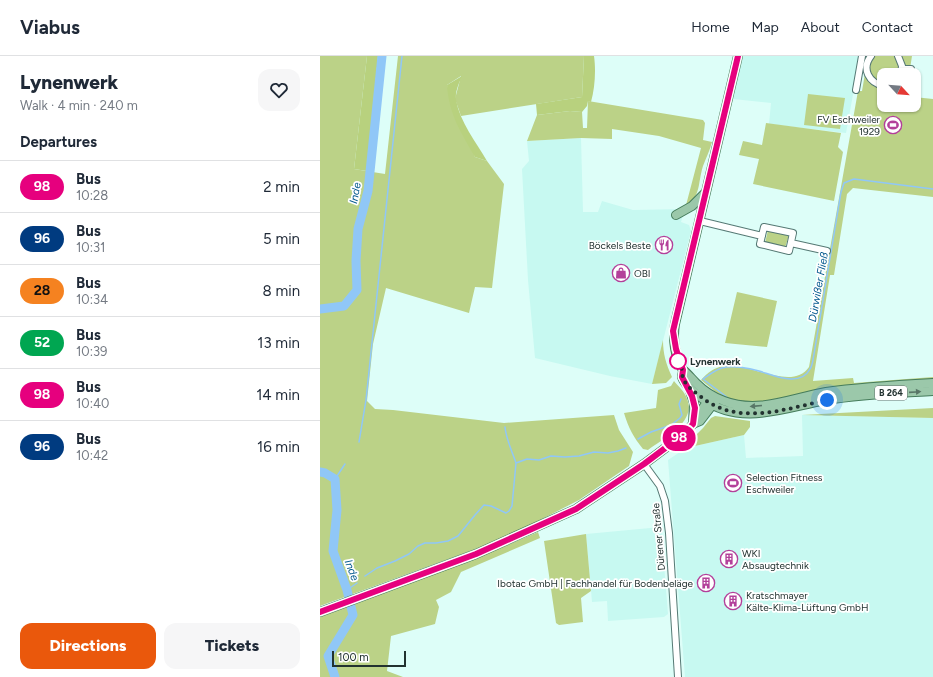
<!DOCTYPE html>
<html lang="en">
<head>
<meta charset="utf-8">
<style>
	body { margin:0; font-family:Figtree,sans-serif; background:#f6f6f7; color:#1f2937; height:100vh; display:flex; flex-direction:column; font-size:15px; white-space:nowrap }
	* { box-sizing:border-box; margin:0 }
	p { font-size:13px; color:#747a83 }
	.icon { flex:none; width:22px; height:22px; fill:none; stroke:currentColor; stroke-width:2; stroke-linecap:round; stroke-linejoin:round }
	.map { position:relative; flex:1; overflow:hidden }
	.panel { display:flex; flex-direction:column; background:#fff; width:320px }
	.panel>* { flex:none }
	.badge { padding:0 8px; border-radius:13px; font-size:14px; line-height:26px }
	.needle { width:26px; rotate:116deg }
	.tools { position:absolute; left:557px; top:12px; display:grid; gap:8px }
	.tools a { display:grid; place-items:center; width:44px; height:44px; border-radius:8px; background:#fff; box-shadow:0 1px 3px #0004; font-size:20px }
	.scale { position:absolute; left:12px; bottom:10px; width:74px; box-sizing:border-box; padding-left:4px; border:2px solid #223230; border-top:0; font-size:11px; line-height:14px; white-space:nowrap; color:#223230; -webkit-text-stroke:3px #fff; paint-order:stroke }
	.you { position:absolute; width:20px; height:20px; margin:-10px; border:3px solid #fff; border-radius:50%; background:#1a73e8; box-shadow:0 0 0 6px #1a73e833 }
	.map>.badge { position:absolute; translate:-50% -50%; box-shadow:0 0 0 2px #fff }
	h2 { padding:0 20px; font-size:15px; line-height:36px }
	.round { display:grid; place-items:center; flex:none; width:42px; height:42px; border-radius:12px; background:#f6f6f7 }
	.summary { display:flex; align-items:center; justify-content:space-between; height:68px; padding:0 20px }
	h1 { font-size:19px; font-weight:800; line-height:30px }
	.button { display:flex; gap:8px; margin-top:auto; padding:8px 20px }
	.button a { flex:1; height:46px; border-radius:12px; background:#ea580c; color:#fff; font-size:16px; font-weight:800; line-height:46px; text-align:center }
	.button a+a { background:#f6f6f7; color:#1f2937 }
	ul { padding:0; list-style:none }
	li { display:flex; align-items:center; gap:12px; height:52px; padding:0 20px; border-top:1px solid #e0e1e3 }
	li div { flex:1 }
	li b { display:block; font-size:15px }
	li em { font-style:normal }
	li .badge { min-width:44px; font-weight:700; text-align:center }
	header { display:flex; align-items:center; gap:24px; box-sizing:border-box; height:56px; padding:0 20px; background:#fff; border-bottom:1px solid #e0e1e3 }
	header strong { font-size:19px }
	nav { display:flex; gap:22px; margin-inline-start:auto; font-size:14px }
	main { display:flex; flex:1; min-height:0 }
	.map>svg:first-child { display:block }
	.built { fill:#c7f9f1 }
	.green { fill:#bbd287 }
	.forest { fill:#b8d17e }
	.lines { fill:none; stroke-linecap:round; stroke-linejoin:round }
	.stream { stroke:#90c7f7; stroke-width:1.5 }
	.river { stroke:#90c7f7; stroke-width:9 }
	.minor-casing { stroke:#557974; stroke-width:8 }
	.major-casing { stroke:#457c5b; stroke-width:10 }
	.minor { stroke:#fff; stroke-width:6 }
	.major { stroke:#9bc8aa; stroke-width:8 }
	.oneway { fill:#587667 }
	.line-casing { stroke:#fff; stroke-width:9 }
	.line { stroke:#e6007e; stroke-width:6 }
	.walk { stroke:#223230; stroke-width:4; stroke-dasharray:0 7.2 }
	.stop-dot { fill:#fff; stroke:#e6007e; stroke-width:2 }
	.labels { text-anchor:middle; stroke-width:3.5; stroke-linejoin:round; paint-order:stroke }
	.shield { fill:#fff; stroke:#64706e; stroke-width:1 }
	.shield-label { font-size:9px; font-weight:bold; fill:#223230 }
	.poi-label { font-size:10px; fill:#223230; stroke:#fff; text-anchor:start }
	.stop-label { font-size:10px; font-weight:bold; fill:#223230; stroke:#fff; text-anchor:start }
	.street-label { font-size:10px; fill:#223230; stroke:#fff }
	.water-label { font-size:11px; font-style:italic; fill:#00578d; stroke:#fff }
</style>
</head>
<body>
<header>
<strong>Viabus</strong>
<nav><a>Home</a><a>Map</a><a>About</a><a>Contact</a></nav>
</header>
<main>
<section class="panel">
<div class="summary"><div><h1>Lynenwerk</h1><p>Walk · 4 min · 240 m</p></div><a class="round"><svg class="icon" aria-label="heart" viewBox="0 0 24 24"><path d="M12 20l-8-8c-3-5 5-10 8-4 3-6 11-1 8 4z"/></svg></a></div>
<h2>Departures</h2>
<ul>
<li><span class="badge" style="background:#e6007e;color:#fff">98</span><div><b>Bus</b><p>10:28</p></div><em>2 min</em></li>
<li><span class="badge" style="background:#003b80;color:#fff">96</span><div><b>Bus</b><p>10:31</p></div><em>5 min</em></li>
<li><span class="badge" style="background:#f58220;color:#111">28</span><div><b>Bus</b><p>10:34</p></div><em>8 min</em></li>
<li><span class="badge" style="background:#00a651;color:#fff">52</span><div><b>Bus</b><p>10:39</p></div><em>13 min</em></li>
<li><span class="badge" style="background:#e6007e;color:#fff">98</span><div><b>Bus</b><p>10:40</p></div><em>14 min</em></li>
<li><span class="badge" style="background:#003b80;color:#fff">96</span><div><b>Bus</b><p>10:42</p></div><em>16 min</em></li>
</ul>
<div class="button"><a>Directions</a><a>Tickets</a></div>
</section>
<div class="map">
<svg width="613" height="621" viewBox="0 0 613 621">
	<rect width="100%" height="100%" fill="#ddfef8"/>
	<path class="built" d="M 423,0 L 540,0 L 526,77 L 449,68 L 451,47 L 413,43 Z
		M 261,82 L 263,156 L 278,156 L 282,145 L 313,154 L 365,153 L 361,166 L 369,169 L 371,175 L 332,328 L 290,320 L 215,302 L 208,224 L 202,113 L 209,105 L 207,85 Z
		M 482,359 L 613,362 L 613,621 L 365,621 L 348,404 L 366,392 L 424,379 L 426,402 L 483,400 Z
		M 341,471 L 348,558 L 344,561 L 288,565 L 287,545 L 272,546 L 266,478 Z"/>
	<path class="green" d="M 0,0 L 47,0 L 34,113 L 65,118 L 78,0 L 264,0 L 262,41 L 141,60 L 135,43 L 141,20 L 127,29 L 155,101 L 167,105 L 184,128 L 172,232 L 155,231 L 149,257 L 66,232 L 53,288 L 47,345 L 55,353 L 73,354 L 184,367 L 294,359 L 299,374 L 313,396 L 309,410 L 259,444 L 193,478 L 153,494 L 0,550 Z
		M 548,0 L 592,0 L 589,19 L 564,19 L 564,49 L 594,49 L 594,41 L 613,43 L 613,141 L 533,132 L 527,138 L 514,219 L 510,219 L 493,325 L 533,322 L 534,327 L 613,321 L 613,323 L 430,347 L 411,344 L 402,341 L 381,324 C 387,317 395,311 404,310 C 430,306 472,336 489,311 L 538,35 L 542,35 Z
		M 488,38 L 525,42 L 520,73 L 484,69 Z
		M 268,45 L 383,64 L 385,67 L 383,84 L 392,86 C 390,94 386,102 383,110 C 377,130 382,137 365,153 L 381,92 L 339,80 L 292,73 L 292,83 L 261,82 L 207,85 L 217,59 L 250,55 L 262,56 L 263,72 L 267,72 Z
		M 446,67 L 521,77 L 518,91 L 523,96 L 514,145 L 433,128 L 439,103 L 419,99 L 423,85 L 442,89 Z
		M 448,174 L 469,179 L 465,192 L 445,187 Z
		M 417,236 L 457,245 L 447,291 L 405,287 Z
		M 343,284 C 343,298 346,308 352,321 L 346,327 L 332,328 Z
		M 354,325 C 358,330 365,336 367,343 C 377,366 343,383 328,394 L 323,393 C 314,382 308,371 304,357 L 336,352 L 338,334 L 351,330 Z
		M 613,352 L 613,362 L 482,359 Z
		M 395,360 L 430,365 L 430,371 L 424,379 L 366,392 L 366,389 L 383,372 L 391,362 Z
		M 218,476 L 220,482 L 141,516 L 131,536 L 116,544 L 119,551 L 115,568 L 71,580 L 67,615 L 83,621 L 0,621 L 0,561 L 157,502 Z
		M 266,478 L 271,535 L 261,542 L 263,566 L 239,569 L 236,567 L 224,485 Z"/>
	<path class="forest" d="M 47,0 L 58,0 L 47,115 L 34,113 Z
		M 264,0 L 274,0 C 276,14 275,32 271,46 L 268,45 L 267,50 L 262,56 L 250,55 L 217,59 L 216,48 L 262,41 Z
		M 142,20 C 139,27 135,36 136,44 C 140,66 156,86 167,105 L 155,101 C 141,76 129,59 127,29 Z"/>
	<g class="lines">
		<path class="stream" d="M 408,342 L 383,323 C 389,319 395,314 402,312 C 412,309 429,312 439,315 C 453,319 480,332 490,313 C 493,309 493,302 494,298 L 521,136 L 524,127 L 534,123 L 613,133
			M 185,371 C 186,383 192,395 196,407
			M 318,383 L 331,376 L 351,369 L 360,362 L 362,359 L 359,348 L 361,343
			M 39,386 L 46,344 L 82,0
			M 15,423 L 25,408
			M 45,520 L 57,512 L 75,505 L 89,498 L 98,490 L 105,487 L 116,487 L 128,485 L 138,480 L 155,459 L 164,449 L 171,450 L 186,457 L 189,455 L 192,450 L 196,407 L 207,403 L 219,404 L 231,400 L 245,401 L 259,400 L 274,396 L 288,397 L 298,395 L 306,392
			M 27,534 L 37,527"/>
		<path class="river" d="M 0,253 L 24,250 L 37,234 L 36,205 L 38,173 L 48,135 L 62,0
			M 0,416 L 5,417 L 15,423 L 17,454 L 13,495 L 27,534 L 33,559 L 8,600 L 15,621"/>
		<defs>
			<path id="minor" d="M 551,0 C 541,13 549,27 564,30
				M 578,0 L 582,10 L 581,19
				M 582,13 L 591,13
				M 536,34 L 542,0
				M 380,165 L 442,180
				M 444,171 L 473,177 L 469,195 L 440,188 Z
				M 471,187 L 507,195
				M 324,408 L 340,430 L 345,445 L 349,477 L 358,621"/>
			<path id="major" d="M 418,0 L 355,268 C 353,280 354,292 358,304 C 359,307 362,311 363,315 C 363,317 362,319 362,321 C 365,330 376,338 383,343 C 421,371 465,351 507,344 C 542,338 578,337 613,335
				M 356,159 L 372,150 L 386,136
				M 363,314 C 368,318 371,322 376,327 C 384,335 393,341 404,345 C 438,358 472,342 506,336 C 541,331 577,329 613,327
				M 369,332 L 374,347 L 373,368
				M 374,366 L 377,360 L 390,342
				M 0,556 L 156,498 L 256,453 L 324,408 L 364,378 L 373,368 L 380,365 L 397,343"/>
		</defs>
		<use href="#minor" class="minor-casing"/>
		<use href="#major" class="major-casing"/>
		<use href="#minor" class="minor"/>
		<use href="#major" class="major"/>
	</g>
	<defs><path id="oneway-solid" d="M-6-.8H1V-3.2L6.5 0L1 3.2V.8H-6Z"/></defs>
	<g class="oneway">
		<use href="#oneway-solid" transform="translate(595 336) rotate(-4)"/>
		<use href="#oneway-solid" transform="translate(436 350) rotate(175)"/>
	</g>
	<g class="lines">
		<defs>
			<path id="line" d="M 0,556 L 156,498 L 256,453 L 324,408 L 364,378 L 373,368 L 375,352 L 372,340 L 362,321 L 363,314 L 356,293 L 353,275 L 418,0"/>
		</defs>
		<use href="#line" class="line-casing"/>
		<use href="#line" class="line"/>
		<path class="walk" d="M 358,305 L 358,302 C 359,306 361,310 362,314 C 363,317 362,320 363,323 C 367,330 373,335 380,340 C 417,371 465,353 507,344"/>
	</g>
	<defs>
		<symbol id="stadium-ring" viewBox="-11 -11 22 22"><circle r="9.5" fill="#fff" stroke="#b3409a" stroke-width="1.5"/><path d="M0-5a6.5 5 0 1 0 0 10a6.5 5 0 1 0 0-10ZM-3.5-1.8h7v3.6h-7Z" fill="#b3409a"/></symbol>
		<symbol id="restaurant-ring" viewBox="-11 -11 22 22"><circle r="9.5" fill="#fff" stroke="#b3409a" stroke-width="1.5"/><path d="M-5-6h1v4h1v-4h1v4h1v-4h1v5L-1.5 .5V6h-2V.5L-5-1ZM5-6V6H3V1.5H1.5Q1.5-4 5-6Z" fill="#b3409a"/></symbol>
		<symbol id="shop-ring" viewBox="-11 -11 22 22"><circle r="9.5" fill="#fff" stroke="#b3409a" stroke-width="1.5"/><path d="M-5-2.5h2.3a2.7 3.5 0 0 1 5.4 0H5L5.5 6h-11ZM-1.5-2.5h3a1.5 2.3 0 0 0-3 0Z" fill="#b3409a"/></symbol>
		<symbol id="building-ring" viewBox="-11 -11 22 22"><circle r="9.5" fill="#fff" stroke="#b3409a" stroke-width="1.5"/><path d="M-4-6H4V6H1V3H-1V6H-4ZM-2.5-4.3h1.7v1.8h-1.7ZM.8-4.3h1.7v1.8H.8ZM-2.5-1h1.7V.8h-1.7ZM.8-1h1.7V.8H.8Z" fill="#b3409a"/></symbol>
	</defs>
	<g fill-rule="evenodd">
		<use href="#stadium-ring" x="563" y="59" width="20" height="20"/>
		<use href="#restaurant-ring" x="334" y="179" width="20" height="20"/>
		<use href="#shop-ring" x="291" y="207" width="20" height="20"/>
		<use href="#stadium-ring" x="403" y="417" width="20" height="20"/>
		<use href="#building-ring" x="399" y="493" width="20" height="20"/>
		<use href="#building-ring" x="376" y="517" width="20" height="20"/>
		<use href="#building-ring" x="403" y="535" width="20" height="20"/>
	</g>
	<circle class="stop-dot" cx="358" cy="305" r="8"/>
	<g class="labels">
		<rect class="shield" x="555" y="330" width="32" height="14" rx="3"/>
		<g class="shield-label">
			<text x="571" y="340">B 264</text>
		</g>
		<g class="poi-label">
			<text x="560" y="67" text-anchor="end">FV Eschweiler<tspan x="560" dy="12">1929</tspan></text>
			<text x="331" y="193" text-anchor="end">Böckels Beste</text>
			<text x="314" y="221">OBI</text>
			<text x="426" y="425">Selection Fitness<tspan x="426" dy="12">Eschweiler</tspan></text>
			<text x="422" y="501">WKI<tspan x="422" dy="12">Absaugtechnik</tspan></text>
			<text x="373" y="531" text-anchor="end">Ibotac GmbH | Fachhandel für Bodenbeläge</text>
			<text x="426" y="543">Kratschmayer<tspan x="426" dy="12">Kälte-Klima-Lüftung GmbH</tspan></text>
		</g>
		<g class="stop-label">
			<text x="370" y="309">Lynenwerk</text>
		</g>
		<g class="street-label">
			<text transform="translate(338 481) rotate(-95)" y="4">Dürener Straße</text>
		</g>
		<g class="water-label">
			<text transform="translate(35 137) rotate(-79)" y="4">Inde</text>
			<text transform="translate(498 231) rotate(-80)" y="4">Dürwißer Fließ</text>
			<text transform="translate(32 514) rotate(69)" y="4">Inde</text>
		</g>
	</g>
</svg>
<div class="tools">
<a><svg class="needle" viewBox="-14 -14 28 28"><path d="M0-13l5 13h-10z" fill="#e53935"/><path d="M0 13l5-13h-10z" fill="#747a83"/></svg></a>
</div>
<div class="scale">100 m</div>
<div class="you" style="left:507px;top:344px"></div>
<b class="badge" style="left:359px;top:382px;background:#e6007e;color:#fff">98</b>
</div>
</main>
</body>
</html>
